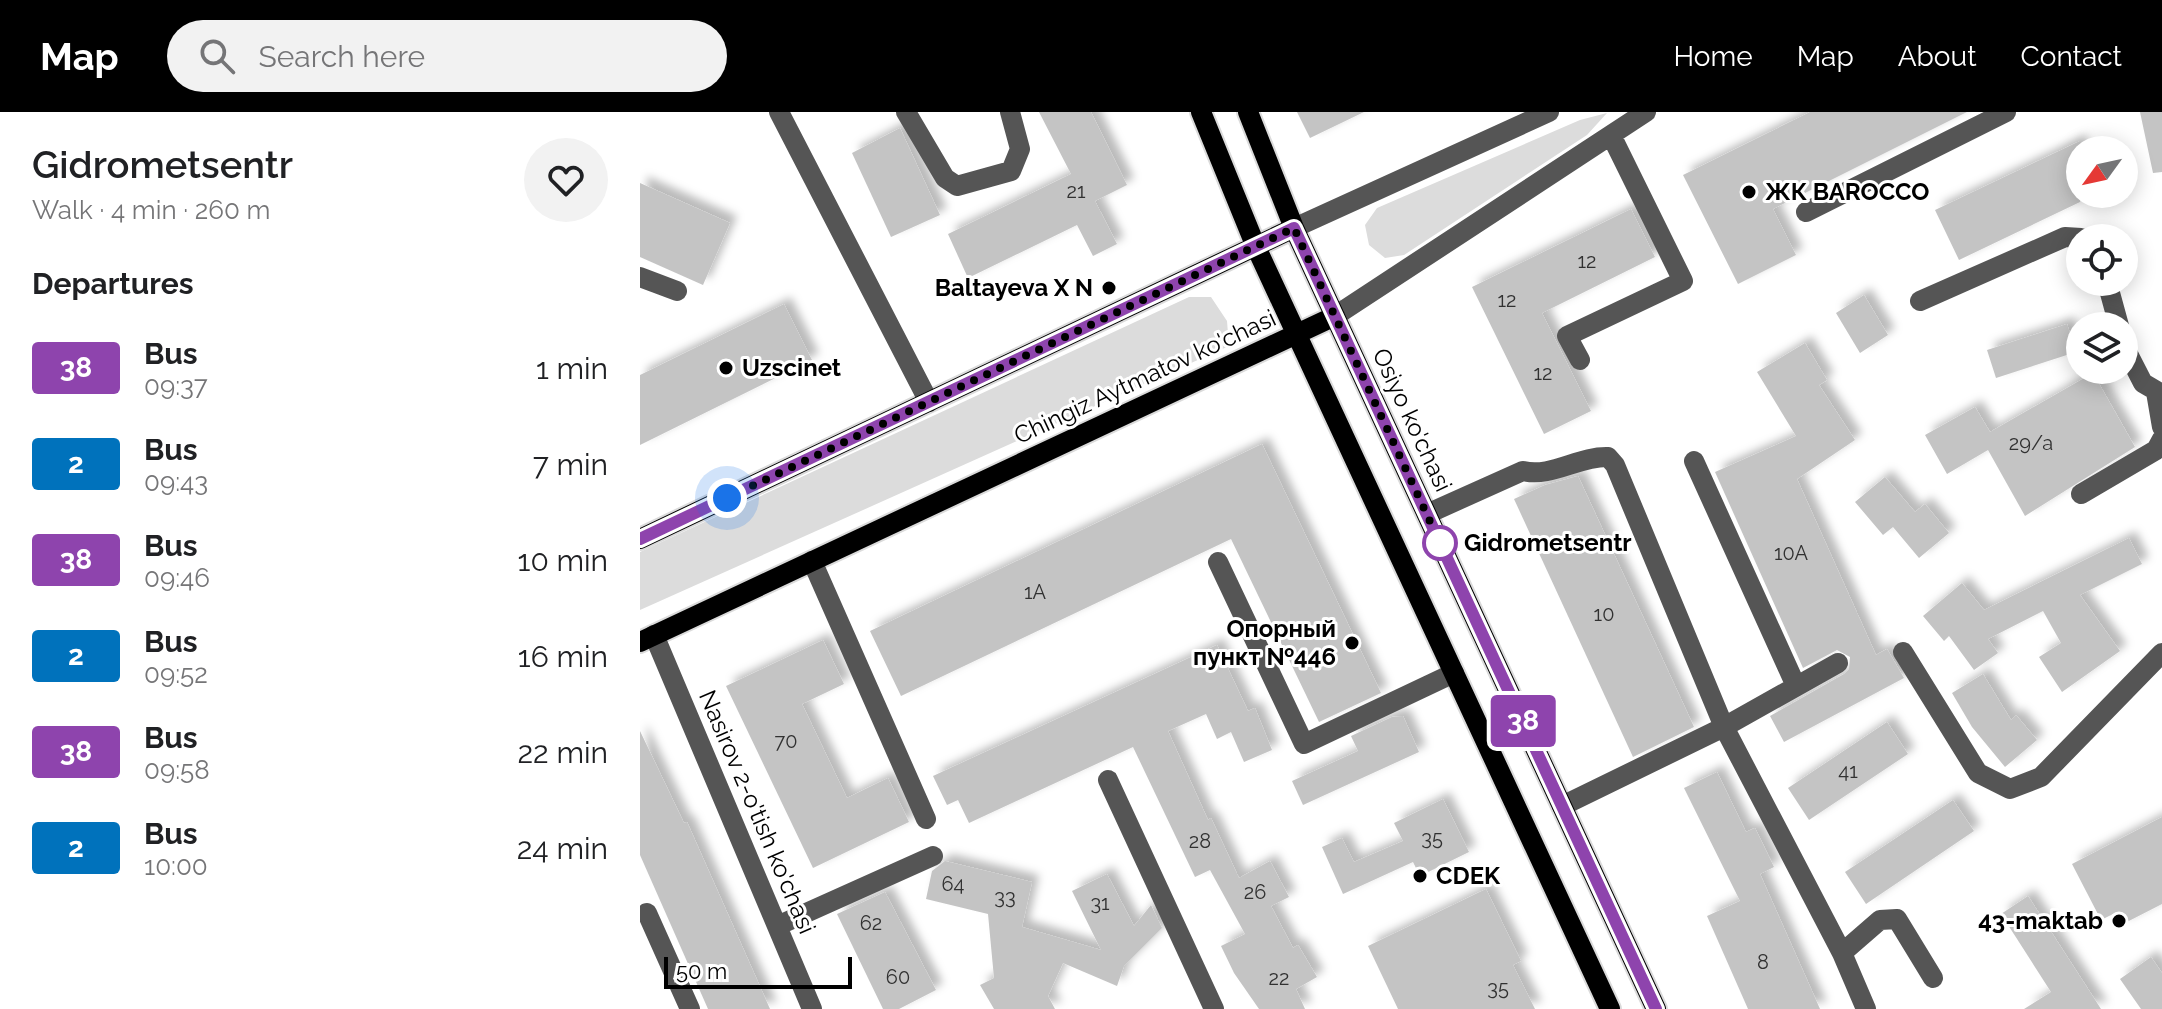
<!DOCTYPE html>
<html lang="en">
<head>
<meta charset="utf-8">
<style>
	body { margin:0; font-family:Raleway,sans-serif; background:#f2f2f2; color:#202124; height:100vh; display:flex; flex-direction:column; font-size:30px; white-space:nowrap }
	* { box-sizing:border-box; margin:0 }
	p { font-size:26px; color:#757577 }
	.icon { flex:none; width:44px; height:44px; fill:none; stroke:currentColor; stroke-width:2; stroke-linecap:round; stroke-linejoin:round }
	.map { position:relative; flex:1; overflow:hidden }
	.panel { display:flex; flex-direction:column; background:#fff; width:640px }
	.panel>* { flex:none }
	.badge { padding:0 16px; border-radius:6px; font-size:28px; line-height:52px }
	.needle { width:52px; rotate:237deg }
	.controls { position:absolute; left:1426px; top:24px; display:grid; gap:16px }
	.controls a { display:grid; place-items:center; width:72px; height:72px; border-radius:50%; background:#fff; box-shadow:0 4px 20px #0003; font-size:40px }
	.scale { position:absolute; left:24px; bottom:20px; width:188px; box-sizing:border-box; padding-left:8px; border:4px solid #000; border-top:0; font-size:22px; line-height:28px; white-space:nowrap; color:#000; -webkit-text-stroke:6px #fff; paint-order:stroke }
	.you { position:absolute; width:40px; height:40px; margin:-20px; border:6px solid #fff; border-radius:50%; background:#1a73e8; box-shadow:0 0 0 12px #1a73e833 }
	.map>.badge { position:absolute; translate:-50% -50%; box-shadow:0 0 0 4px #fff }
	h2 { padding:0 32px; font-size:30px; line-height:72px }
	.round { display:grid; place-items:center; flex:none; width:84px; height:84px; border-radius:42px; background:#f2f2f2 }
	.head { display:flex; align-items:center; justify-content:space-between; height:136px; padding:0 32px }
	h1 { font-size:38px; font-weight:600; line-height:60px }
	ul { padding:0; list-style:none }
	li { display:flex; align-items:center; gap:24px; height:96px; padding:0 32px }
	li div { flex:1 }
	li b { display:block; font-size:30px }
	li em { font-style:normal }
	li .badge { min-width:88px; font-weight:700; text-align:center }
	header { display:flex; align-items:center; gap:48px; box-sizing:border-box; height:112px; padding:0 40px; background:#000; color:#fff }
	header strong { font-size:38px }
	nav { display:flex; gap:44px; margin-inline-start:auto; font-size:28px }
	.search { width:560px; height:72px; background:#f2f2f2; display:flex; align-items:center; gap:20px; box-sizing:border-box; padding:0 28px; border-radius:44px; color:#757577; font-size:30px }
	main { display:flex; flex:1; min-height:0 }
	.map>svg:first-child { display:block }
	.green { fill:#dcdcdc }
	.building { fill:#c4c4c4; filter:url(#shadow) }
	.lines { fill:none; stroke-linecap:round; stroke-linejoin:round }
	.major-casing { stroke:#dbdbdb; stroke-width:24 }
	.minor { stroke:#555; stroke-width:20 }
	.major { stroke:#000; stroke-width:20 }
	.line-casing { stroke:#fff; stroke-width:18 }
	.line { stroke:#8e44ad; stroke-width:12 }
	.walk { stroke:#000; stroke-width:8; stroke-dasharray:0 14.4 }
	.poi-dot { fill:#000; stroke:#fff; stroke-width:3 }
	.stop-dot { fill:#fff; stroke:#8e44ad; stroke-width:4 }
	.labels { text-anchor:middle; stroke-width:6; stroke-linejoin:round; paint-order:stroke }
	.number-label { font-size:20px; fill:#313131 }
	.poi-label { font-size:24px; font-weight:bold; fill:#000; stroke:#fff; text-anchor:start }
	.street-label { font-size:24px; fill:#000; stroke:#fff }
	.stop-label { font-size:24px; font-weight:bold; fill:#000; stroke:#fff; text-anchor:start }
</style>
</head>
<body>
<header>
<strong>Map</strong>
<div class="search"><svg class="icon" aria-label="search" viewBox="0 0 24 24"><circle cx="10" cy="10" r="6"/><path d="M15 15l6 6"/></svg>Search here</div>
<nav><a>Home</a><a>Map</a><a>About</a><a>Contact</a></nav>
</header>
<main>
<section class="panel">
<div class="head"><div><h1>Gidrometsentr</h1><p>Walk · 4 min · 260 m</p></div><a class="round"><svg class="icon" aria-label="heart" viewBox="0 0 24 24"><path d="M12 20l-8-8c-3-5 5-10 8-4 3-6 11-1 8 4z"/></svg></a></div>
<h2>Departures</h2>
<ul>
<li><span class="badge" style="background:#8e44ad;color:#fff">38</span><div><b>Bus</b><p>09:37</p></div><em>1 min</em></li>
<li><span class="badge" style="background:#0072bc;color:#fff">2</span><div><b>Bus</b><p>09:43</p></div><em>7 min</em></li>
<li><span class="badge" style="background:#8e44ad;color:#fff">38</span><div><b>Bus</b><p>09:46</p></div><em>10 min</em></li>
<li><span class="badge" style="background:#0072bc;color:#fff">2</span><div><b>Bus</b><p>09:52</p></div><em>16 min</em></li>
<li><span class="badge" style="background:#8e44ad;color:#fff">38</span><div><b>Bus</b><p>09:58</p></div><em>22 min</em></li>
<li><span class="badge" style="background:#0072bc;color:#fff">2</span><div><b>Bus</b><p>10:00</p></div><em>24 min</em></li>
</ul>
</section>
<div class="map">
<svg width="1522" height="897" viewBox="0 0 1522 897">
	<defs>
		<filter id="shadow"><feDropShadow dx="7" dy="-7" stdDeviation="4" flood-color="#0004"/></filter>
	</defs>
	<rect width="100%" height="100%" fill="#fff"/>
	<path class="green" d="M 967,1 L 947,23 L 764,143 L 745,146 L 729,133 L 725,113 L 737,96 L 940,8 Z
		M 549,185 L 571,185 L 587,209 L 589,234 L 0,498 L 0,440 Z"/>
	<path class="building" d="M 399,0 L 451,0 L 487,73 L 455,89 L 477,132 L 453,144 L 437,113 L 328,166 L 308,122 L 431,62 Z
		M 657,0 L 724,0 L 670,26 Z
		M 1170,0 L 1327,0 L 1133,97 L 1156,143 L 1098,172 L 1043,63 Z
		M 1500,0 L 1522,0 L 1522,60 L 1513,61 Z
		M 260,16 L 300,103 L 251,125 L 212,41 Z
		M 1440,29 L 1440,90 L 1319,148 L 1295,98 Z
		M 0,71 L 90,111 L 63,173 L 0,145 Z
		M 991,97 L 1015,145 L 902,201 L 951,299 L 904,322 L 832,175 Z
		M 1224,183 L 1248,223 L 1220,241 L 1196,201 Z
		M 144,192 L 172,248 L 0,333 L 0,263 Z
		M 1427,212 L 1436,240 L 1356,266 L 1347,238 Z
		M 1165,231 L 1187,268 L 1179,273 L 1215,328 L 1157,367 L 1236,543 L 1247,537 L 1264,566 L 1144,630 L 1130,604 L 1204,562 L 1209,557 L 1210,545 L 1197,538 L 1163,556 L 1075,360 L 1156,324 L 1117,260 Z
		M 1453,261 L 1495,335 L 1385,404 L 1348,338 L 1307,362 L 1285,323 L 1335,295 L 1350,320 Z
		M 622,332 L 741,581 L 679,610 L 591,427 L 261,584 L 230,519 Z
		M 938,364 L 1054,615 L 993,645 L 874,387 L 905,373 Z
		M 1245,365 L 1275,400 L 1285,392 L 1309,421 L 1279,446 L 1253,415 L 1243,423 L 1215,390 Z
		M 1489,426 L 1502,452 L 1440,483 L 1480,539 L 1422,580 L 1399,545 L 1421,531 L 1403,499 L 1348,527 L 1358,541 L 1334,558 L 1309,524 L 1304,529 L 1283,504 L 1322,471 L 1344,498 Z
		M 183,528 L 204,572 L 162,592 L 207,686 L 248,666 L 269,710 L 173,756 L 86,574 Z
		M 577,533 L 608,599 L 615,596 L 632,638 L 604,650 L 591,620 L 577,627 L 566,602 L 528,619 L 568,708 L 571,706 L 599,766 L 630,749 L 649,785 L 631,794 L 653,836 L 658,833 L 677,865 L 656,877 L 665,897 L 619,897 L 594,861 L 581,834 L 605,822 L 570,758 L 555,765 L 493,635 L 329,711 L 318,688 L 307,693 L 293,664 Z
		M 1343,562 L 1371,608 L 1376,603 L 1397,628 L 1365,655 L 1332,615 L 1312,581 Z
		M 763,604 L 779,640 L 663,693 L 652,669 L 718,639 L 711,624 L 752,605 Z
		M 1247,610 L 1268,642 L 1169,708 L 1148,676 Z
		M 0,619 L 44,711 L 47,710 L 130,897 L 68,897 L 0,743 Z
		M 1077,660 L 1106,720 L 1115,716 L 1134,755 L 1120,762 L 1180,897 L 1108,897 L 1067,804 L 1100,789 L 1044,676 Z
		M 803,687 L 829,740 L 780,764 L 773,750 L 703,782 L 682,735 L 702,726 L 714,750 L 763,729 L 754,711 Z
		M 1313,688 L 1334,719 L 1226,792 L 1205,760 Z
		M 1522,705 L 1522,792 L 1481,813 L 1475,801 L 1461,808 L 1432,752 Z
		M 305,749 L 392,770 L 382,815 L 461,838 L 432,779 L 467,762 L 494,814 L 511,793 L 522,816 L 484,854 L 477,874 L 423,851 L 408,884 L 415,897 L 354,897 L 340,873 L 354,866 L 348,802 L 286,787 L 292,759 Z
		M 846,777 L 881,849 L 873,853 L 895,897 L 758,897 L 728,834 Z
		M 245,780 L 296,878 L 259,897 L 243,897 L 197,802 Z
		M 1388,784 L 1461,897 L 1384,897 L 1411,880 L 1361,802 Z
		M 1511,845 L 1522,861 L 1522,897 L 1501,897 L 1480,867 Z"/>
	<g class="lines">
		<defs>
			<path id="major" d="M 561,0 L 616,135 L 970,897
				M 608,0 L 654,116 L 1016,897
				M 0,427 L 654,116
				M 0,530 L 695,204"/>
		</defs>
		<use href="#major" class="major-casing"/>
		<path class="minor" d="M 139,0 L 289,290
			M 266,0 L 305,66 L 317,74 L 371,59 L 380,37 L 370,0
			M 1166,100 L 1366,0
			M 654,116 L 909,0
			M 0,165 L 37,179
			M 1467,170 L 1479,214
			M 1280,189 L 1425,125 L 1441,126
			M 695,204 L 1006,0
			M 1484,234 L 1503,271 L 1522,282
			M 940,248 L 927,224 L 1043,169 L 972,25
			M 1516,280 L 1522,315
			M 1054,349 L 1156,574
			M 1441,382 L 1516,338 L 1522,327
			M 787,402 L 883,359 C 911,366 939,344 968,345 L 975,353 L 1084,615 L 1202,841 L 1240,808 L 1257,807 L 1293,866
			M 172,449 L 286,707
			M 578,450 L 664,632 L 814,561
			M 14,523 L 172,897
			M 1263,540 L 1338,661 L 1370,677 L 1401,665 L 1522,541
			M 468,668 L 574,897
			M 922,694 L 1084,615 L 1198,551
			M 7,801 L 50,897
			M 137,814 L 293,744
			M 1202,841 L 1226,897"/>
		<use href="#major" class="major"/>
	</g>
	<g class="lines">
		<defs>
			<path id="line" d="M 0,427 L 654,116 L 1016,897"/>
		</defs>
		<use href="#line" class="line-casing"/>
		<use href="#line" class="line"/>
		<path class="walk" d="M 87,386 L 654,116 L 800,431"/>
	</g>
	<g class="poi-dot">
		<circle cx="1109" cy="80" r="8"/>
		<circle cx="469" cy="176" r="8"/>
		<circle cx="86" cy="256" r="8"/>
		<circle cx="712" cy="531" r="8"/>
		<circle cx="780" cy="764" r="8"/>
		<circle cx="1479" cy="809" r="8"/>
	</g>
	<circle class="stop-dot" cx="800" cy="431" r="16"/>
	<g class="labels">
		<g class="number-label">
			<text x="436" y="86">21</text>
			<text x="947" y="156">12</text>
			<text x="867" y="195">12</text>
			<text x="903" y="268">12</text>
			<text x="1391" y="338">29/a</text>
			<text x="1151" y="448">10A</text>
			<text x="395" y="487">1A</text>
			<text x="964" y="509">10</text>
			<text x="146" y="636">70</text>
			<text x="1208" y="666">41</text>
			<text x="792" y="733">35</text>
			<text x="560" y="736">28</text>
			<text x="313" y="779">64</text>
			<text x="615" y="787">26</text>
			<text x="365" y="792">33</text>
			<text x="460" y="798">31</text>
			<text x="231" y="818">62</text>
			<text x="1123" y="857">8</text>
			<text x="258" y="872">60</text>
			<text x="639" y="873">22</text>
			<text x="858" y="883">35</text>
		</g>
		<g class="poi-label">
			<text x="1125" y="88">ЖК BAROCCO</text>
			<text x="453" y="184" text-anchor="end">Baltayeva X N</text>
			<text x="102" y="264">Uzscinet</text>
			<text x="696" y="525" text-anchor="end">Опорный<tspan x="696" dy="28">пункт №446</tspan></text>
			<text x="796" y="772">CDEK</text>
			<text x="1463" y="817" text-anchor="end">43-maktab</text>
		</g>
		<g class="street-label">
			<text transform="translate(505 265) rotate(-25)" y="8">Chingiz Aytmatov ko'chasi</text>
			<text transform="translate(772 308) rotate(65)" y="8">Osiyo ko'chasi</text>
			<text transform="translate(117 700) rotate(67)" y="8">Nasirov 2-o'tish ko'chasi</text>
		</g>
		<g class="stop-label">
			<text x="824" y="439">Gidrometsentr</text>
		</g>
	</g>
</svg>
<div class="controls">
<a><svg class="needle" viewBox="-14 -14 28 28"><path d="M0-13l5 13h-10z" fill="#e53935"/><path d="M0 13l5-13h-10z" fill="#757577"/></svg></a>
<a><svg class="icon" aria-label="locate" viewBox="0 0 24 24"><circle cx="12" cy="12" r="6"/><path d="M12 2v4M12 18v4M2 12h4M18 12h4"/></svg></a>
<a><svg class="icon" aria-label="layers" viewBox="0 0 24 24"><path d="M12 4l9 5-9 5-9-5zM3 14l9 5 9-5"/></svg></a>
</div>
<div class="scale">50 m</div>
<div class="you" style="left:87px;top:386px"></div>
<b class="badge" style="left:883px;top:609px;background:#8e44ad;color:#fff">38</b>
</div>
</main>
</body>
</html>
